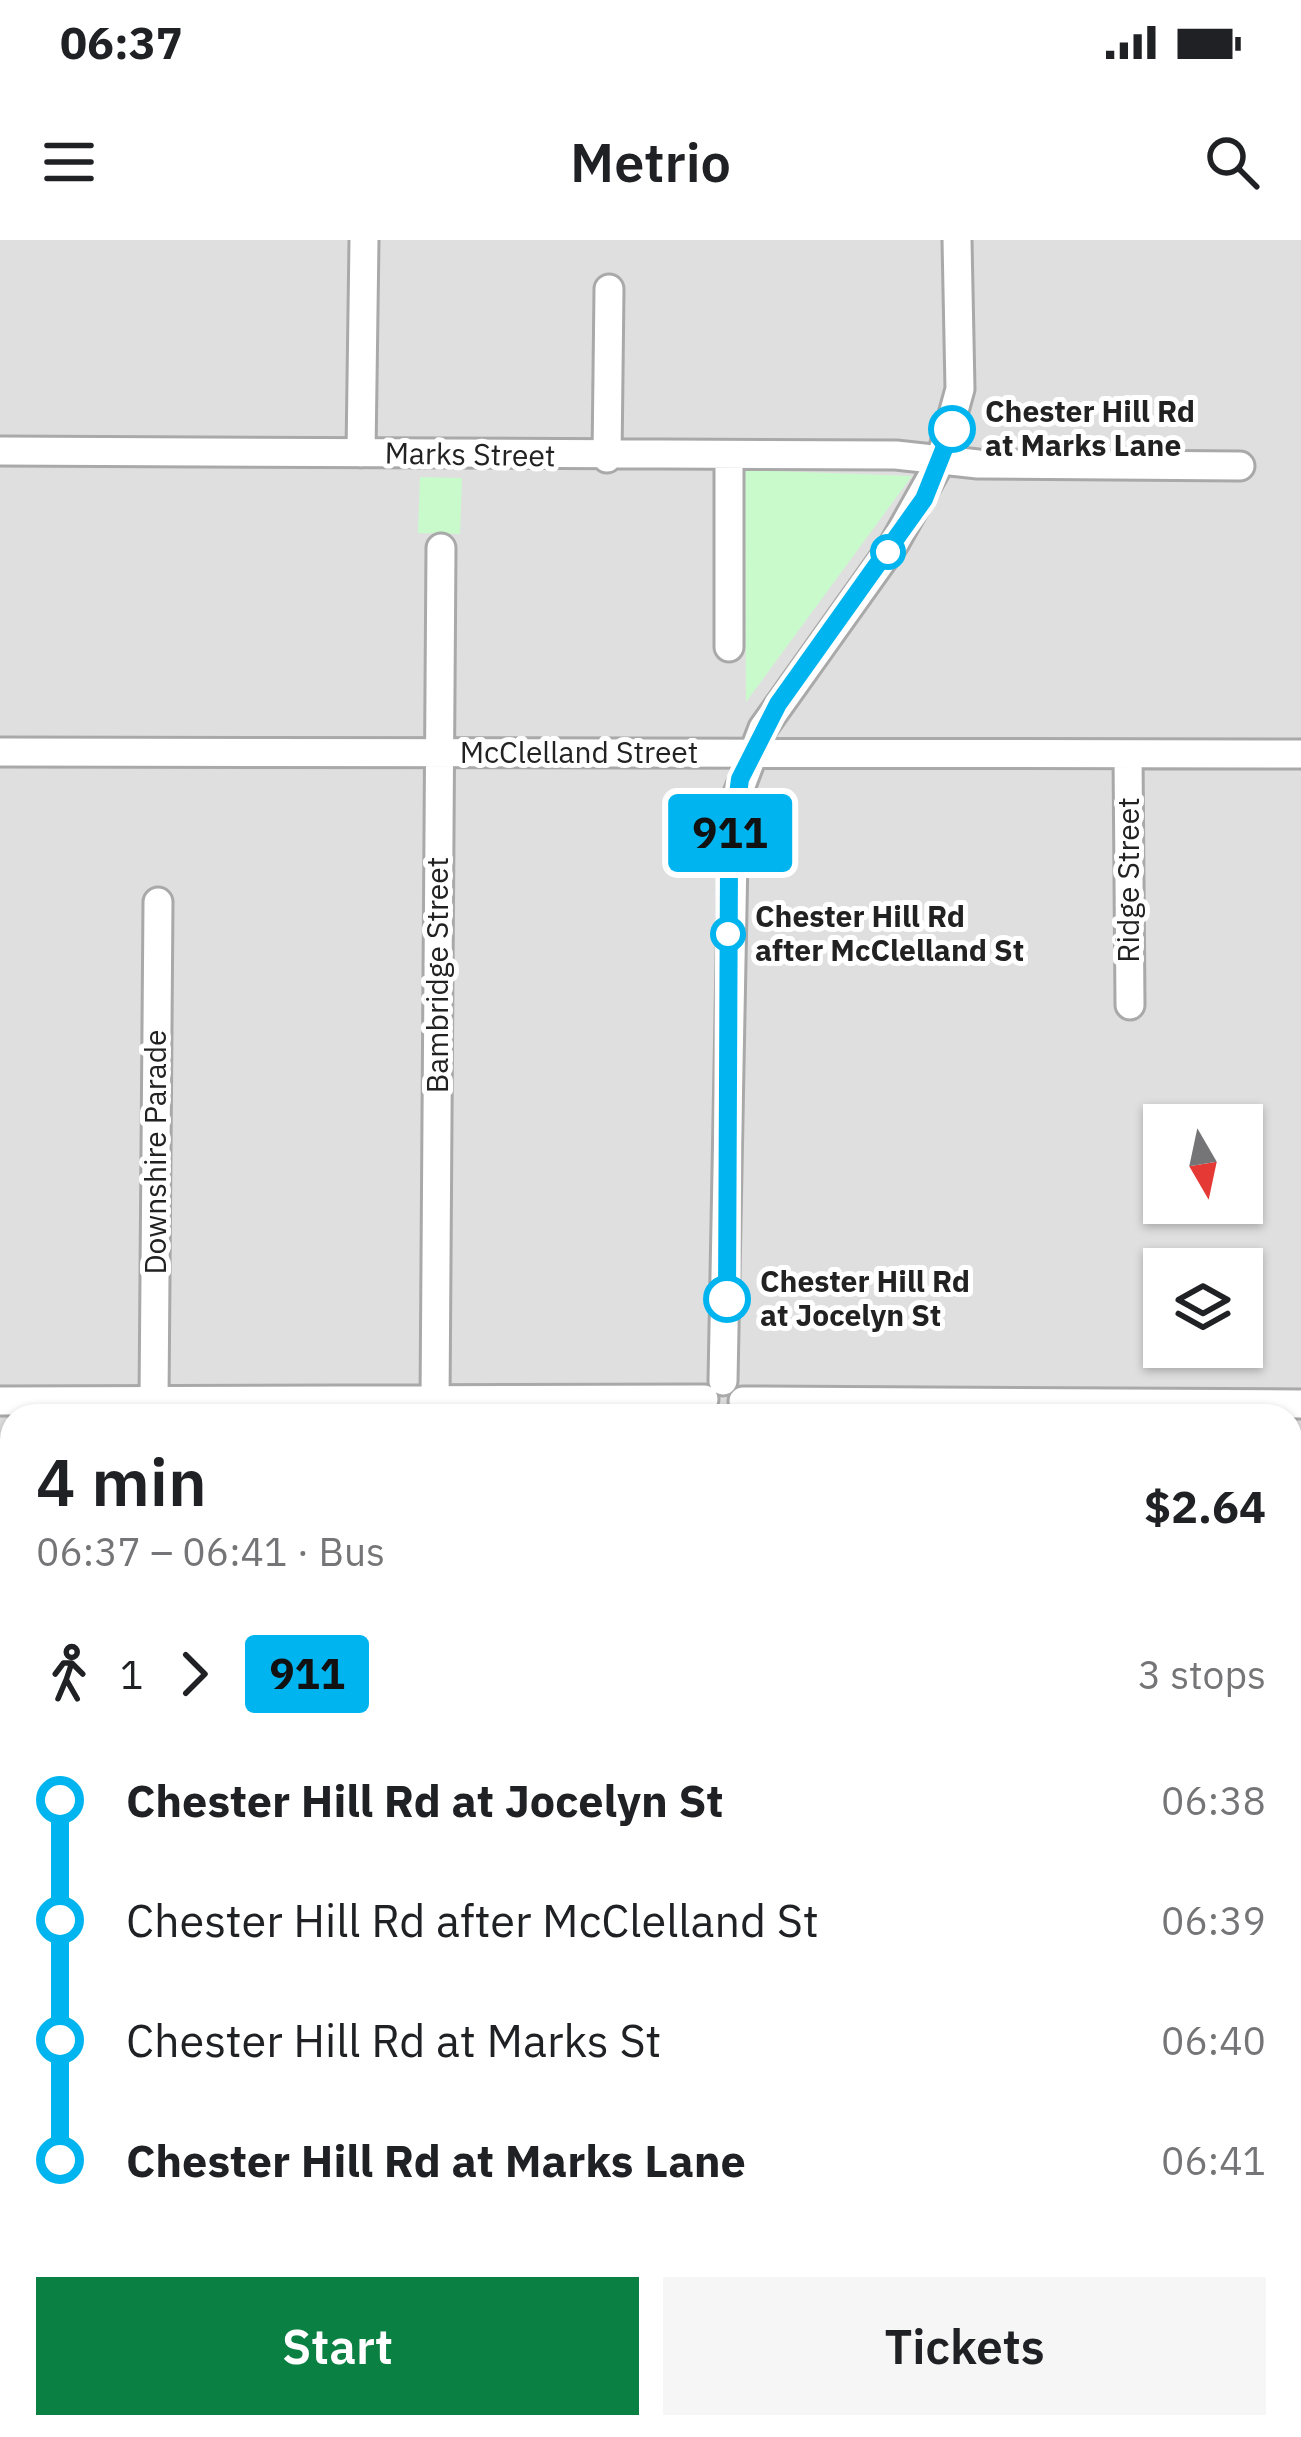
<!DOCTYPE html>
<html lang="en">
<head>
<meta charset="utf-8">
<style>
	body { margin:0; font-family:"IBM Plex Sans",sans-serif; background:#f6f6f6; color:#202124; height:100vh; display:flex; flex-direction:column; font-size:45px; white-space:nowrap }
	* { box-sizing:border-box; margin:0 }
	p { font-size:39px; color:#757577 }
	.icon { flex:none; width:66px; height:66px; fill:none; stroke:currentColor; stroke-width:2; stroke-linecap:round; stroke-linejoin:round }
	.map { position:relative; flex:1; overflow:hidden }
	.sheet { position:absolute; left:0px; top:1164px; width:1302px; height:1035px; display:flex; flex-direction:column; background:#fff; border-radius:36px 36px 0 0; box-shadow:0 3px 9px #0004 }
	.sheet>* { flex:none }
	.badge { padding:0 24px; border-radius:9px; font-size:42px; line-height:78px }
	.needle { width:78px; rotate:171deg }
	.tools { position:absolute; left:1143px; top:864px; display:grid; gap:24px }
	.tools a { display:grid; place-items:center; width:120px; height:120px; border-radius:0px; background:#fff; box-shadow:0 3px 9px #0004; font-size:60px }
	.map>.badge { position:absolute; translate:-50% -50%; box-shadow:0 0 0 6px #fff }
	.legs { display:flex; align-items:center; gap:18px; height:132px; padding:0 36px; font-size:39px }
	.legs p { margin-inline-start:auto }
	.summary { display:flex; align-items:center; justify-content:space-between; height:204px; padding:0 36px }
	h1 { font-size:66px; font-weight:600; line-height:90px }
	.primary-button { display:flex; gap:24px; margin-top:auto; padding:24px 36px }
	.primary-button a { flex:1; height:138px; border-radius:0px; background:#0b8043; color:#fff; font-size:48px; font-weight:600; line-height:138px; text-align:center }
	.primary-button a+a { background:#f6f6f6; color:#202124 }
	ul { padding:0 36px; list-style:none }
	li { display:flex; align-items:center; gap:42px; height:120px; font-size:45px }
	li i { display:grid; place-items:center; width:18px; height:100%; margin:0 15px; background:currentColor }
	li i::after { content:''; width:30px; height:30px; margin:-15px; border:9px solid; border-radius:50%; background:#fff }
	li p { margin-inline-start:auto }
	li:first-child i { background:linear-gradient(#0000 50%,currentColor 0) }
	li:last-child i { background:linear-gradient(currentColor 50%,#0000 0) }
	.status { display:flex; justify-content:space-between; align-items:center; height:84px; padding:0 60px; background:#fff; direction:ltr }
	.status svg { height:33px; fill:currentColor }
	header { display:flex; justify-content:space-between; align-items:center; height:156px; padding:0 36px; background:#fff; font-size:54px; font-weight:600 }
	.map>svg:first-child { display:block }
	.residential { fill:#e0dfdf; fill-rule:evenodd }
	.education { fill:#ffffe5 }
	.park { fill:#c8facc }
	.lines { fill:none; stroke-linecap:round; stroke-linejoin:round }
	.minor-casing { stroke:#a9a9a9; stroke-width:33 }
	.minor { stroke:#fff; stroke-width:27 }
	.line-1-casing { stroke:#fff; stroke-width:27 }
	.line-1 { stroke:#00b5ef; stroke-width:18 }
	.stop-1-dot { fill:#fff; stroke:#00b5ef; stroke-width:6 }
	.labels { text-anchor:middle; stroke-width:10; stroke-linejoin:round; paint-order:stroke }
	.stop-label { font-size:30px; font-weight:bold; fill:#222; stroke:#fff; text-anchor:start }
	.street-label { font-size:30px; fill:#222; stroke:#fff }
</style>
</head>
<body>
<div class="status"><b>06:37</b><svg viewBox="0 0 49 12"><path d="M0 12V9h3v3zM5 12V6h3v6zM10 12V3h3v9zM15 12V0h3v12zM26 1h20v11H26zM47 4h2v5h-2z"/></svg></div>
<header><svg class="icon" aria-label="menu" viewBox="0 0 24 24"><path d="M4 6h16M4 12h16M4 18h16"/></svg>Metrio<svg class="icon" aria-label="search" viewBox="0 0 24 24"><circle cx="10" cy="10" r="6"/><path d="M15 15l6 6"/></svg></header>
<div class="map">
<svg width="1301" height="2197" viewBox="0 0 1301 2197">
	<rect width="100%" height="100%" fill="#f2efe9"/>
	<path class="residential" d="M 0,0 L 1301,0 L 1301,1828 L 1290,1828 L 1290,1176 L 12,1176 L 12,2187 L 53,2187 L 53,2197 L 0,2197 ZM 1164,885 L 1242,885 L 1242,963 L 1164,963 ZM 1164,1029 L 1242,1029 L 1242,1107 L 1164,1107 Z
		M 1290,1880 L 1301,1880 L 1301,2015 L 1290,2013 Z
		M 826,2187 L 1044,2187 L 1044,2197 L 828,2197 Z
		M 1098,2187 L 1278,2187 L 1278,2197 L 1098,2197 Z"/>
	<path class="education" d="M 107,2187 L 587,2187 L 587,2190 L 538,2190 L 538,2197 L 107,2197 Z"/>
	<path class="park" d="M 745,230 L 912,236 L 746,462 Z
		M 420,237 L 462,238 L 460,294 L 418,293 Z"/>
	<g class="lines">
		<defs>
			<path id="minor" d="M 0,211 L 896,215 L 978,224 L 1240,226
				M 361,213 L 364,0
				M 607,218 L 609,49
				M 729,407 L 729,216
				M 0,512 L 1301,514
				M 1128,514 L 1130,765
				M 723,1141 L 734,564 L 763,488 L 894,304 L 940,222 L 960,149 L 957,0
				M 0,1161 L 704,1159
				M 154,1161 L 158,662
				M 743,1161 L 1301,1164
				M 435,1163 L 441,308
				M 0,1412 L 12,1411
				M 0,1629 L 12,1629
				M 0,1852 L 12,1852
				M 1290,1854 L 1301,1854
				M 1290,2037 L 1301,2037
				M 0,2140 L 12,2140
				M 1295,2158 L 1295,2197
				M 682,2187 L 684,2197
				M 80,2197 L 80,2187
				M 1072,2197 L 1072,2187"/>
		</defs>
		<use href="#minor" class="minor-casing"/>
		<use href="#minor" class="minor"/>
	</g>
	<g class="lines">
		<defs>
			<path id="line-1" d="M 727,1059 L 729,624 L 740,539 L 778,464 L 924,259 L 952,189"/>
		</defs>
		<use href="#line-1" class="line-1-casing"/>
		<use href="#line-1" class="line-1"/>
	</g>
	<g class="stop-1-dot">
		<circle cx="952" cy="189" r="21"/>
		<circle cx="888" cy="312" r="15"/>
		<circle cx="728" cy="694" r="15"/>
		<circle cx="727" cy="1059" r="21"/>
	</g>
	<g class="labels">
		<g class="stop-label">
			<text x="985" y="182">Chester Hill Rd<tspan x="985" dy="34">at Marks Lane</tspan></text>
			<text x="755" y="687">Chester Hill Rd<tspan x="755" dy="34">after McClelland St</tspan></text>
			<text x="760" y="1052">Chester Hill Rd<tspan x="760" dy="34">at Jocelyn St</tspan></text>
		</g>
		<g class="street-label">
			<text transform="translate(470 215) rotate(1)" y="10">Marks Street</text>
			<text x="579" y="523">McClelland Street</text>
			<text transform="translate(1129 640) rotate(-90)" y="10">Ridge Street</text>
			<text transform="translate(438 735) rotate(-90)" y="10">Bambridge Street</text>
			<text transform="translate(156 912) rotate(-90)" y="10">Downshire Parade</text>
		</g>
	</g>
</svg>
<div class="tools">
<a><svg class="needle" viewBox="-14 -14 28 28"><path d="M0-13l5 13h-10z" fill="#e53935"/><path d="M0 13l5-13h-10z" fill="#757577"/></svg></a>
<a><svg class="icon" aria-label="layers" viewBox="0 0 24 24"><path d="M12 4l9 5-9 5-9-5zM3 14l9 5 9-5"/></svg></a>
</div>
<b class="badge" style="left:730px;top:593px;background:#00b5ef;color:#111">911</b>
<section class="sheet">
<div class="summary"><div><h1>4 min</h1><p>06:37 – 06:41 · Bus</p></div><b>$2.64</b></div>
<div class="legs"><svg class="icon" aria-label="walk" viewBox="0 0 24 24"><circle cx="13" cy="4" r="2"/><path d="M13 8l-2 6 4 7M11 14l-3 7M7 12l3-4h3l4 4"/></svg>1<svg class="icon" aria-label="forward" viewBox="0 0 24 24"><path d="M9 5l7 7-7 7"/></svg><b class="badge" style="background:#00b5ef;color:#111">911</b><p>3 stops</p></div>
<ul>
<li><i style="color:#00b5ef"></i><b>Chester Hill Rd at Jocelyn St</b><p>06:38</p></li>
<li><i style="color:#00b5ef"></i><span>Chester Hill Rd after McClelland St</span><p>06:39</p></li>
<li><i style="color:#00b5ef"></i><span>Chester Hill Rd at Marks St</span><p>06:40</p></li>
<li><i style="color:#00b5ef"></i><b>Chester Hill Rd at Marks Lane</b><p>06:41</p></li>
</ul>
<div class="primary-button"><a>Start</a><a>Tickets</a></div>
</section>
</div>
</body>
</html>
